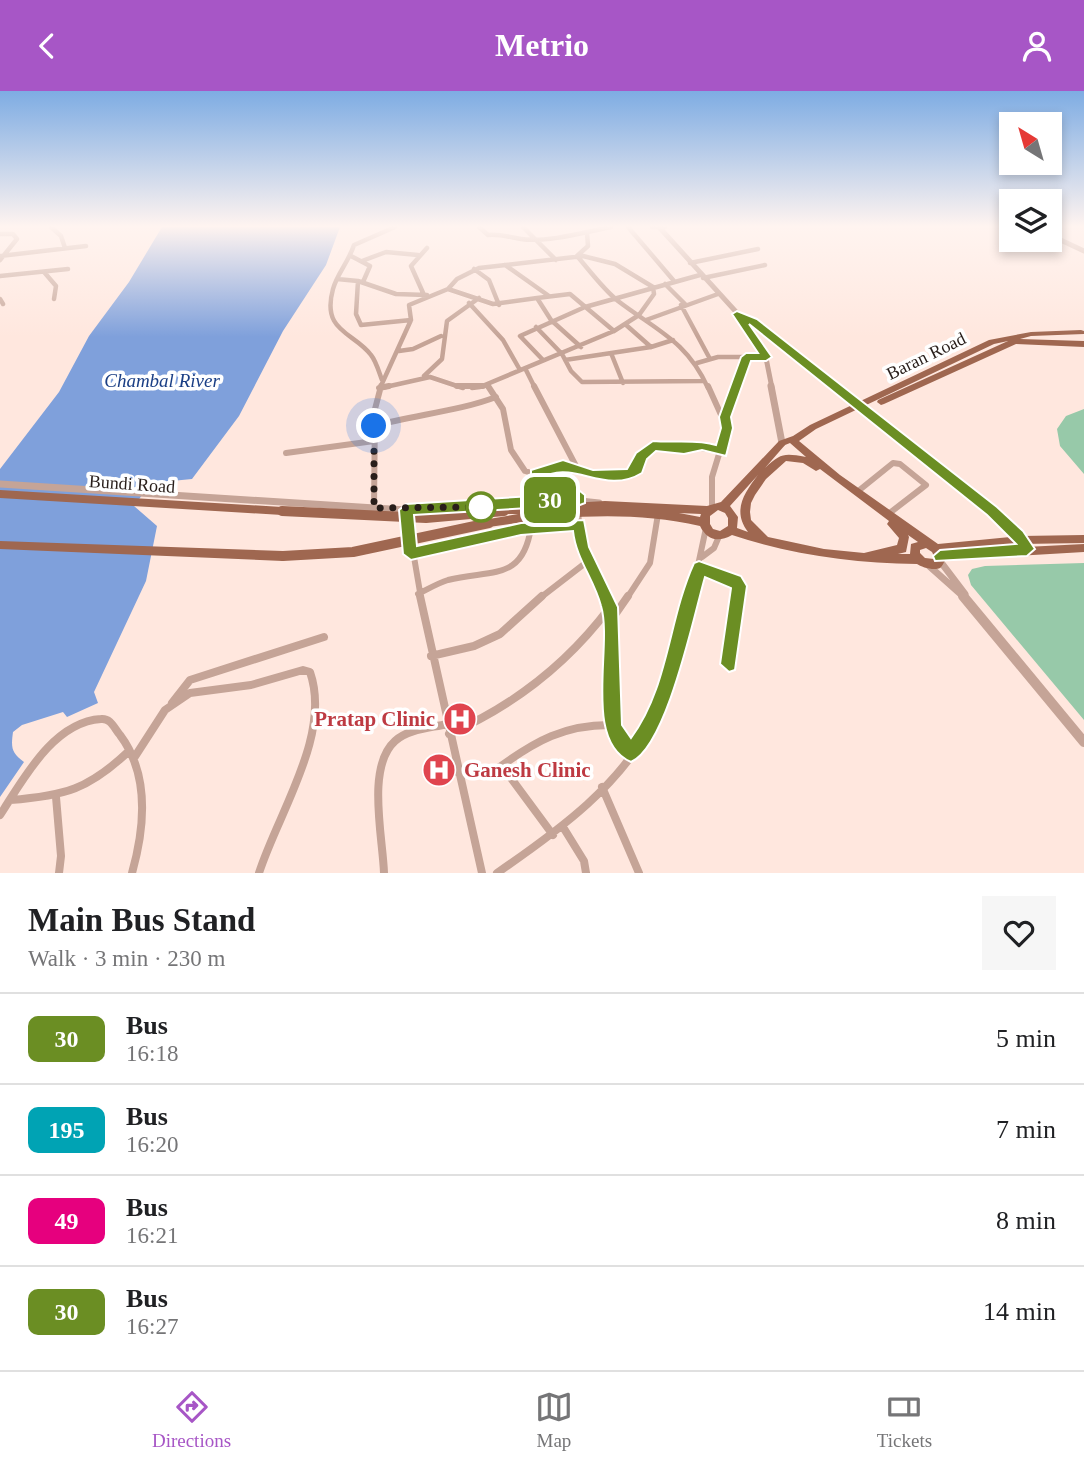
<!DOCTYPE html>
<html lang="en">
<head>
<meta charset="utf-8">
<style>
	body { margin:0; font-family:Georgia,serif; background:#f6f6f6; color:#202124; height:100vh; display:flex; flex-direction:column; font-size:26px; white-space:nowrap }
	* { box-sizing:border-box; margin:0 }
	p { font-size:23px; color:#757577 }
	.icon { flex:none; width:38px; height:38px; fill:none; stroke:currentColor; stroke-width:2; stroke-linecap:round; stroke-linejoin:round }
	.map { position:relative; height:782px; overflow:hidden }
	.drawer { display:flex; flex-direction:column; background:#fff; flex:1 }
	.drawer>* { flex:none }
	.badge { padding:0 14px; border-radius:10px; font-size:24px; line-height:46px }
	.needle { width:46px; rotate:323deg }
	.fabs { position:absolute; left:999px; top:21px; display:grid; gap:14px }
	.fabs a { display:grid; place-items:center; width:63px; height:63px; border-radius:0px; background:#fff; box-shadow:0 4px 10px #0003; font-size:35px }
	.you { position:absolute; width:35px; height:35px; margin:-18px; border:5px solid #fff; border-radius:50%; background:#1a73e8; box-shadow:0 0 0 10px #1a73e833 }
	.map>.badge { position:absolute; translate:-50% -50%; box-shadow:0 0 0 4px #fff }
	.round { display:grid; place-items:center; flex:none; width:74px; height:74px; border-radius:0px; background:#f6f6f6 }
	.head { display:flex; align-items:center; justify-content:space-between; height:119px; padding:0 28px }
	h1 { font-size:33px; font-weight:800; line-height:52px }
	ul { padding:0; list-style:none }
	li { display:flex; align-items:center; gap:21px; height:91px; padding:0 28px; border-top:2px solid #e0e0e0 }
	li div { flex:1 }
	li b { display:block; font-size:26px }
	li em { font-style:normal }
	li .badge { min-width:77px; font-weight:700; text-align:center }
	header { display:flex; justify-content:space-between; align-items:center; height:91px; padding:0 28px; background:#a756c6; color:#fff; font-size:32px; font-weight:800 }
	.menu { display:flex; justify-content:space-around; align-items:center; height:98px; border-top:2px solid #e0e0e0; background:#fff; font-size:19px; color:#757577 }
	.menu a { display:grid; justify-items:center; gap:4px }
	.menu .on { color:#a756c6 }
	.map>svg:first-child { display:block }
	.green { fill:#97c9a9 }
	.water { fill:#7fa0db }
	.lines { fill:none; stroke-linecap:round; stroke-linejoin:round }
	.minor-far2 { stroke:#c5a497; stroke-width:4.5 }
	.minor-far1 { stroke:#c5a497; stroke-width:6 }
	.minor { stroke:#c5a497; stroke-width:8 }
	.tertiary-far2 { stroke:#c5a497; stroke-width:5 }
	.tertiary-far1 { stroke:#c5a497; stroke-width:7 }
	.tertiary { stroke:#c5a497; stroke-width:10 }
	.primary { fill:#9f6750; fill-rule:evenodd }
	.primary-bridge { stroke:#9f6750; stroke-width:10 }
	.line { fill:#6b8e23; stroke:#fff; stroke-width:2 }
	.walk { stroke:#281e1a; stroke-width:7; stroke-dasharray:0 12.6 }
	.stop-dot { fill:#fff; stroke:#6b8e23; stroke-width:3.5 }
	.labels { text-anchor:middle; stroke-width:7; stroke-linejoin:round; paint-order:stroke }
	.street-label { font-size:18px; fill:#281e1a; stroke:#fff }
	.water-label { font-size:19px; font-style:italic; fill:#1b3f85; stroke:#fff }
	.near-health-label { font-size:21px; font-weight:bold; fill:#be3a42; stroke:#fff; text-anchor:end }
</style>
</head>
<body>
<header><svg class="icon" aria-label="back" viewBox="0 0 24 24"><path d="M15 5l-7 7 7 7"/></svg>Metrio<svg class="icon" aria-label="person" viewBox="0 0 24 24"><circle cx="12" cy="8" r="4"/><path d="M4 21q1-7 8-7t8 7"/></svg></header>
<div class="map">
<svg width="1084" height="782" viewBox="0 0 1084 782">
	<rect width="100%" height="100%" fill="#ffe7de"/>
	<path class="green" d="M 1084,318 L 1084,383 L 1060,355 L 1057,338 L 1066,325 Z
		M 1084,472 L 1084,629 L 971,494 L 968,484 L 972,478 L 985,475 Z"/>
	<path class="water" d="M 162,136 L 340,136 L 326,174 L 283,240 L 239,325 L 192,388 L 151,392 L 134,415 L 157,435 L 146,490 L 94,601 L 98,612 L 67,626 L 63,621 L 22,634 L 13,641 C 11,656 11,662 24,671 L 0,706 L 0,378 L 59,301 L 89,245 L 129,191 Z"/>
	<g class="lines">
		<path class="minor-far2" d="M 51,136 L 61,145 L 65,157
			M 479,136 L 488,144 C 501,143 509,146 521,148 C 546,152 586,141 611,136
			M 523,136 L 556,169
			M 628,136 L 674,190
			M 652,136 L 665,136
			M 587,142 L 588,155 L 577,165 C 590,180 603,198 618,210 C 656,239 687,250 708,297
			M 0,143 L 13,143 L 17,148 L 0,169
			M 0,165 L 86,155
			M 351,165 L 370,175 L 363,191
			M 362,170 L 386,161 L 418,164
			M 690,172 L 758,158
			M 505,174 L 549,205
			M 474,178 L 489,189 L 499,214
			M 44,181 L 56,195 L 54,208
			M 0,185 L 68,178
			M 703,187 L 765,174
			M 337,188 L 358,190 L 396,203 L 427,204
			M 358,190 L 356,223 L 361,234 L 411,229
			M 665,193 L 685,213
			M 448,198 L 457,188 L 479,177 L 583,165 L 615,173 L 653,196 L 654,203 L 639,224 L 614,240 L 480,296 L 472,297
			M 424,204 L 411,175 L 427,157
			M 537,207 L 570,203 L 614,240
			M 0,208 L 3,213
			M 469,212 L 503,249 L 520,279
			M 681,214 L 710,268
			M 738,223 L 753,231 L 836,297
			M 646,229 L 718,203
			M 625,233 L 651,256
			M 536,236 L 562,263 L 571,280 L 582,291 L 703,290
			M 399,260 L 413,258 L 441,245
			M 611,262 L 623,292
			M 543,269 L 520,245 L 585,216 L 700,184
			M 565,269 L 651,256 L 673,249
			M 697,272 L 718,266 L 766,266
			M 525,277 L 535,297
			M 424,285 L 442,268 L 447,230 L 479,207
			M 382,289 C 379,281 376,270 371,264 C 354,241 321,241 333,198 C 337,183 349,170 354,154 L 395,136
			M 487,294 L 489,297
			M 380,297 L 411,229 L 409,214 L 448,198 L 493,213 L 537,207 L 551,229 L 581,256
			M 381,297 L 430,286 L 463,297
			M 735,297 L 746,266"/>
		<path class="minor-far1" d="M 457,295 L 483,295
			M 488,295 L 503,318 L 511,359 L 525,380 L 555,389 L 580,408
			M 534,295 L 578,379
			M 708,295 L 727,337 L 712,386 L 712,417
			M 834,295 L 992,420 L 1014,440 L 1027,459
			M 379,297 L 389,295
			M 725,326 L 736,295
			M 374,335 C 413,324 460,320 496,306
			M 286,362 L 374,350
			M 536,383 C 544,380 555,374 563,374 C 581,374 611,395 633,380 C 637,378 645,362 653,355 C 676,357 699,354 721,361
			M 857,401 L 893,372 L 900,373 L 926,394 L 887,424
			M 374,417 L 375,318 L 381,295
			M 578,422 L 582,456 L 606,507
			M 407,425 L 421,507
			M 411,463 L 521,438 L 579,433
			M 702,466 L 714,457 L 720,443
			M 699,477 L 735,490 L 740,495 L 738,507
			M 418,503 C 428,498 438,492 448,489 C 491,478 523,491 531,436
			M 540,507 L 588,470
			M 627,507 L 650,472 L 658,423
			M 691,507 L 706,437"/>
		<path class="minor" d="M 420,505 L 482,782
			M 605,505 L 610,516 L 613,634 L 616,643 L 631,661
			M 612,528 L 628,505
			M 431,565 L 474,555 L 500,543 L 542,505
			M 728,573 L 738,505
			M 172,612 L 190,589 L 324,546
			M 449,643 C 513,615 568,572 610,516
			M 134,667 L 165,619 L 190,602 L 251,594 L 303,579 L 310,581 C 332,644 278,722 259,782
			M 497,678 C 535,650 565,633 613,634
			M 458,681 L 487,678 L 508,683 L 553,744
			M 602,696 L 639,782
			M 56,706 L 61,765 L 59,782
			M 10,709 C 65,705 89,698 129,660
			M 0,724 C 23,689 53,631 101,628 C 111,627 114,637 120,644 C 150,684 145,736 132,782
			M 563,736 L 584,770 L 586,782
			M 384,782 C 383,747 366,676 395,650 C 408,638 431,637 447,633
			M 497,782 C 558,740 624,693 656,624 C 673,587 680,544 692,505"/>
		<path class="tertiary-far2" d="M 659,136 L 738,223 L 765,262 L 772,297
			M 1050,144 L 1084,160"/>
		<path class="tertiary-far1" d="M 771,295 L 782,352
			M 0,393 L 406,419 L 552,407 L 599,412
			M 940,470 L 965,503
			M 928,474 L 965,507"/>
		<path class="tertiary" d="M 963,505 L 1084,651"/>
		<path class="primary" d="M 1081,239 L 1084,240 L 1084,243 L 1031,245 L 1020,248 L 1084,250 L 1084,256 L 1016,253 L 884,313 L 881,314 L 877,311 L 878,309 L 1008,250 L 994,253 L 816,338 L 799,350 L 840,384 L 938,453 L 1021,445 L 1084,444 L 1084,452 L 1021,453 L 971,459 L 1084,453 L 1084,461 L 945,469 C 944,471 942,476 940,477 C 934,480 921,476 917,473 C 853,472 793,464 732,444 C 718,452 707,449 700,435 C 629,419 560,425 489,436 L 485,435 L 484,432 L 485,429 L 489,428 L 518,423 L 500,423 L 499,420 L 500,417 L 504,416 L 605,410 L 707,415 L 721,411 L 779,350 L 793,345 L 810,334 L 989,249 L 1031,241 ZM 790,352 L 806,366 C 784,362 781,362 765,377 L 785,354 ZM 786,370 L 803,372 L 816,380 L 820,378 L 889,430 L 887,433 L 899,447 L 897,454 L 864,462 L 824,458 L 768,446 L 751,429 L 750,421 L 751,412 L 755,404 L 766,388 ZM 758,384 C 744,402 732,420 748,441 L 737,437 L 738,426 L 730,415 ZM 718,419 L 725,422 L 728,427 L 728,435 L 720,440 L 713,438 L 710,433 L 710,425 ZM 679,422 L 701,423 L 700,426 ZM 908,444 L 918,451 L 911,453 L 910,463 L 898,463 L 906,461 L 909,446 ZM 926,457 L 932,461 L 935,467 L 934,468 L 925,467 L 920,462 L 920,459 Z
			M 0,399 L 282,416 L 286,417 L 287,420 L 286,423 L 282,424 L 0,407 Z
			M 0,450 L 283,460 L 287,462 L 288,465 L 287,468 L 283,470 L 0,458 Z"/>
		<path class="primary-bridge" d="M 282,420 L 426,427 L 504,420
			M 283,465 L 353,461 L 489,432"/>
	</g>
	<linearGradient id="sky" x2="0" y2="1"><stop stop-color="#7eace3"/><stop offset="0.55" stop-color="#fff4f0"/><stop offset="1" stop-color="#fff4f0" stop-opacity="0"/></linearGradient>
	<rect width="1084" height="246" fill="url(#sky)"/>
	<path class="line" d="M 737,220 L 757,228 L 997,416 L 1023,440 L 1035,458 L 1027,465 L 935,470 L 933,465 L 940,459 L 1016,453 L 987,424 L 749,233 L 772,266 L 766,270 L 751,270 L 731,326 L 733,337 L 726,365 L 702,359 L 684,363 L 656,360 L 647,368 L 642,382 C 608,403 578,374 551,383 L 565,388 L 585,404 L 585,412 L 580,414 L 414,424 L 417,455 L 521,432 L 584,429 L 589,456 L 618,516 L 622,634 L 631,647 C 669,595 668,529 694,472 L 699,470 L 741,485 L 747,495 L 735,579 L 729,581 L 720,573 L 731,497 L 705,486 C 694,524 667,656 631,671 C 582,650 613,555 601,515 C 594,488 576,468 573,440 L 521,444 L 411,469 L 403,463 L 399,419 L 406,413 L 565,403 L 555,396 L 531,387 L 531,379 L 563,369 L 593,379 L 627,378 L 636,362 L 653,350 C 674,352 697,348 716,354 L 721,337 L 719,326 L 741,266 L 746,262 L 758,262 L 732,223 Z"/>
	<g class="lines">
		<path class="walk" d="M 374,335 L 374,417 L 481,416"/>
	</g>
	<defs>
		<symbol id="hospital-disc" viewBox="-11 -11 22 22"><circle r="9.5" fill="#e0444e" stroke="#fff"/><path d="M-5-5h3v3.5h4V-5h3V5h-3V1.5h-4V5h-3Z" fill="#fff"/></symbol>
	</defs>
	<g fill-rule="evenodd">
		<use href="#hospital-disc" x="441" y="609" width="38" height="38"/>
		<use href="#hospital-disc" x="420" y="660" width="38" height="38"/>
	</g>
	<circle class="stop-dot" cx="481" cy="416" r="14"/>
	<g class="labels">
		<g class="street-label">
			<text transform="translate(926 265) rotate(-26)" y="6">Baran Road</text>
			<text transform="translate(132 393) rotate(4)" y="6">Bundi Road</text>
		</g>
		<g class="water-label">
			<text x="162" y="296">Chambal River</text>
		</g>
		<g class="near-health-label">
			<text x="435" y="635">Pratap Clinic</text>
			<text x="464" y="686" text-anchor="start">Ganesh Clinic</text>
		</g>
	</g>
</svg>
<div class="fabs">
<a><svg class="needle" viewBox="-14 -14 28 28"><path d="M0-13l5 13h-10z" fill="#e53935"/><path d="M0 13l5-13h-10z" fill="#757577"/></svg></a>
<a><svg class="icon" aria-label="layers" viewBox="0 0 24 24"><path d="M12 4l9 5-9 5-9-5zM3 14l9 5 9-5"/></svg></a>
</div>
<div class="you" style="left:374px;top:335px"></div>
<b class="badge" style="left:550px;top:409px;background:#6b8e23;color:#fff">30</b>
</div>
<section class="drawer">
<div class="head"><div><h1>Main Bus Stand</h1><p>Walk · 3 min · 230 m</p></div><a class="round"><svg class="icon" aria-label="heart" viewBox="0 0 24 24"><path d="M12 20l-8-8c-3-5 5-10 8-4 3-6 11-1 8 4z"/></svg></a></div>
<ul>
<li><span class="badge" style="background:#6b8e23;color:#fff">30</span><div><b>Bus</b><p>16:18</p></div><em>5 min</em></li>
<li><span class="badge" style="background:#00a3b4;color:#fff">195</span><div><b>Bus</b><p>16:20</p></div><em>7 min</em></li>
<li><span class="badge" style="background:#e6007e;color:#fff">49</span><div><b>Bus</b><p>16:21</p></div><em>8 min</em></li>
<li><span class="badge" style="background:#6b8e23;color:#fff">30</span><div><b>Bus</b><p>16:27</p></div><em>14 min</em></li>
</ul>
</section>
<nav class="menu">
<a class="on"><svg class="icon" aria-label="directions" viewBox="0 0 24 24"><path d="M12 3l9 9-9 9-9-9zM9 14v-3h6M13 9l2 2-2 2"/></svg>Directions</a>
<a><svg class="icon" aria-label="map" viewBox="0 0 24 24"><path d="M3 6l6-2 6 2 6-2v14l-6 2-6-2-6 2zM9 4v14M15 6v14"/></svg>Map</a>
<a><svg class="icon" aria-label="tickets" viewBox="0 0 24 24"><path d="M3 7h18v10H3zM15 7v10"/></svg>Tickets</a>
</nav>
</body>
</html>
